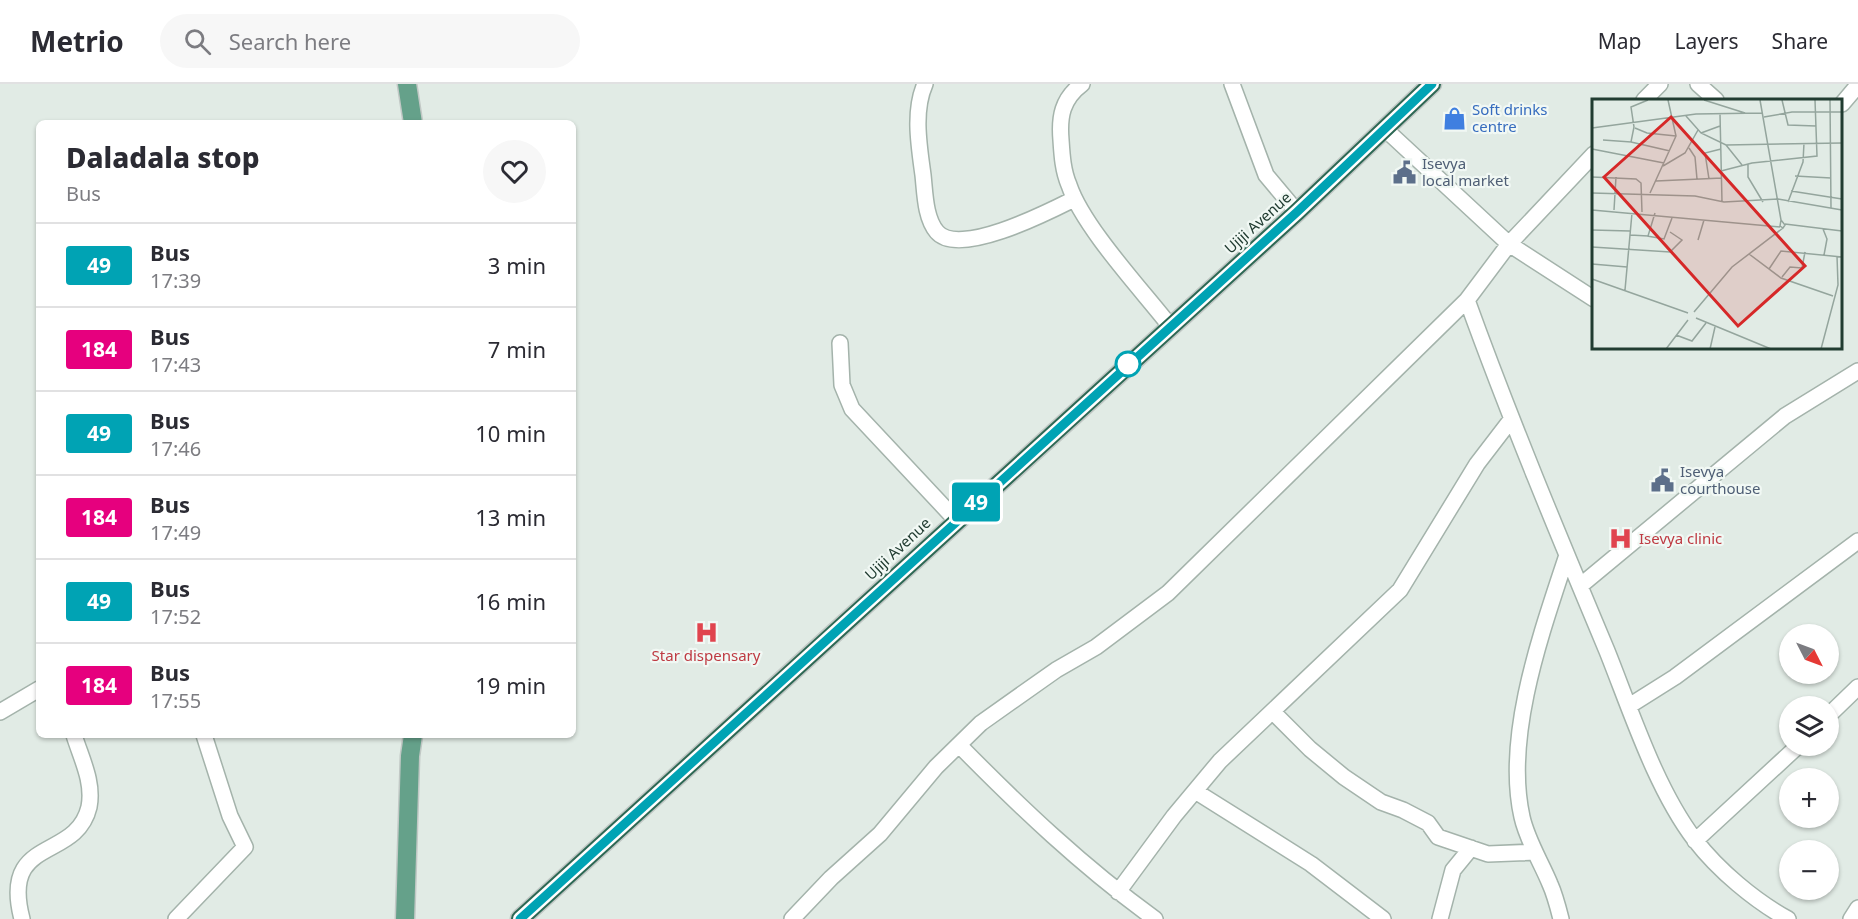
<!DOCTYPE html>
<html lang="en">
<head>
<meta charset="utf-8">
<style>
	body { margin:0; font-family:"Noto Sans",sans-serif; background:#f7f7f7; color:#2b2b33; height:100vh; display:flex; flex-direction:column; font-size:22px; white-space:nowrap }
	* { box-sizing:border-box; margin:0 }
	p { font-size:20px; color:#7c7c81 }
	.icon { flex:none; width:33px; height:33px; fill:none; stroke:currentColor; stroke-width:2; stroke-linecap:round; stroke-linejoin:round }
	.map { position:relative; flex:1; overflow:hidden }
	.panel { position:absolute; left:36px; top:36px; width:540px; height:618px; display:flex; flex-direction:column; background:#fff; border-radius:9px; box-shadow:0 2px 4px #0004 }
	.panel>* { flex:none }
	.badge { padding:0 12px; border-radius:4px; font-size:21px; line-height:39px }
	.needle { width:39px; rotate:132deg }
	.fabs { position:absolute; left:1779px; top:540px; display:grid; gap:12px }
	.fabs a { display:grid; place-items:center; width:60px; height:60px; border-radius:50%; background:#fff; box-shadow:0 2px 4px #0004; font-size:30px }
	.map>.badge { position:absolute; translate:-50% -50%; box-shadow:0 0 0 3px #fff }
	.round { display:grid; place-items:center; flex:none; width:63px; height:63px; border-radius:32px; background:#f7f7f7 }
	.summary { display:flex; align-items:center; justify-content:space-between; height:102px; padding:0 30px }
	h1 { font-size:28px; font-weight:800; line-height:45px }
	ul { padding:0; list-style:none }
	li { display:flex; align-items:center; gap:18px; height:84px; padding:0 30px; border-top:2px solid #e1e1e2 }
	li div { flex:1 }
	li b { display:block; font-size:22px }
	li em { font-style:normal }
	li .badge { min-width:66px; font-weight:700; text-align:center }
	header { display:flex; align-items:center; gap:36px; box-sizing:border-box; height:84px; padding:0 30px; background:#fff; border-bottom:2px solid #e1e1e2 }
	header strong { font-size:28px }
	nav { display:flex; gap:33px; margin-inline-start:auto; font-size:21px }
	.search { width:420px; height:54px; background:#f7f7f7; display:flex; align-items:center; gap:15px; box-sizing:border-box; padding:0 21px; border-radius:33px; color:#7c7c81; font-size:22px }
	.map>svg:first-child { display:block }
	.lines { fill:none; stroke-linecap:round; stroke-linejoin:round }
	.minor-casing { stroke:#a4b3ab; stroke-width:18 }
	.major-casing { stroke:#c1c8c5; stroke-width:21 }
	.highway-casing { stroke:#c1c8c5; stroke-width:21 }
	.minor { stroke:#fff; stroke-width:15 }
	.major { stroke:#65a18a; stroke-width:18 }
	.highway { stroke:#2d6854; stroke-width:18 }
	.line-casing { stroke:#fff; stroke-width:14 }
	.line { stroke:#00a3b4; stroke-width:9 }
	.stop-dot { fill:#fff; stroke:#00a3b4; stroke-width:3 }
	.labels { text-anchor:middle; stroke-width:4.5; stroke-linejoin:round; paint-order:stroke }
	.shop-label { font-size:15px; fill:#366cbe; stroke:#f1f8f4; text-anchor:start }
	.service-label { font-size:15px; fill:#4e5e75; stroke:#f1f8f4; text-anchor:start }
	.street-label { font-size:15px; fill:#213c31; stroke:#f1f8f4 }
	.health-label { font-size:15px; fill:#be3a42; stroke:#f1f8f4; text-anchor:start }
	.inset-road { fill:none; stroke:#94a59d; stroke-width:1.5 }
	.view { fill:#d62828; fill-opacity:0.15; stroke:#d62828; stroke-width:3 }
	.inset-edge { fill:none; stroke:#213c31; stroke-width:3 }
</style>
</head>
<body>
<header>
<strong>Metrio</strong>
<div class="search"><svg class="icon" aria-label="search" viewBox="0 0 24 24"><circle cx="10" cy="10" r="6"/><path d="M15 15l6 6"/></svg>Search here</div>
<nav><a>Map</a><a>Layers</a><a>Share</a></nav>
</header>
<div class="map">
<svg width="1858" height="835" viewBox="0 0 1858 835">
	<rect width="100%" height="100%" fill="#e1ebe5"/>
	<g class="lines">
		<defs>
			<path id="minor" d="M 925,0 C 913,27 919,62 923,91 C 925,109 925,134 937,148 C 959,174 1050,127 1074,115
				M 1082,0 C 1062,15 1059,33 1061,56 C 1062,72 1063,87 1069,101 C 1083,143 1142,206 1170,242
				M 1232,0 L 1266,91 L 1297,128
				M 1698,0 L 1716,16
				M 1644,16 L 1660,0
				M 1842,20 L 1858,1
				M 1385,45 L 1509,160 L 1594,215
				M 1467,216 C 1510,335 1558,450 1607,567 C 1631,627 1656,705 1695,756 C 1718,786 1755,817 1788,835
				M 840,259 L 842,301 L 852,325 L 956,436
				M 1580,502 L 1785,332 L 1858,287
				M 1629,622 L 1675,593 L 1858,457
				M 0,628 L 39,605
				M 1273,628 L 1310,665 L 1344,693 L 1381,718 L 1403,726 L 1428,739 L 1438,753 L 1488,770 L 1535,768
				M 1828,632 L 1858,603
				M 959,661 C 1020,723 1083,783 1155,835
				M 1195,707 L 1311,780 L 1383,835
				M 1695,757 L 1798,662
				M 1118,808 L 1174,732 L 1220,677 L 1400,506 L 1477,380 L 1510,337
				M 22,835 C 0,751 76,778 89,723 C 94,698 81,674 74,651
				M 176,835 L 245,763 L 230,732 L 204,651
				M 792,835 L 831,794 L 880,750 L 936,683 L 981,639 L 1056,586 L 1096,563 L 1168,509 L 1467,216 L 1509,160 L 1594,70
				M 1440,835 L 1453,786 L 1471,764
				M 1561,835 C 1558,823 1555,811 1550,800 C 1541,778 1527,756 1522,733 C 1504,653 1541,550 1566,474
				M 1851,835 L 1858,824"/>
			<path id="major" d="M 407,0 L 413,39
				M 405,835 L 410,672 L 413,651"/>
			<path id="highway" d="M 520,835 L 1297,128 L 1432,0"/>
		</defs>
		<use href="#minor" class="minor-casing"/>
		<use href="#major" class="major-casing"/>
		<use href="#highway" class="highway-casing"/>
		<use href="#minor" class="minor"/>
		<use href="#major" class="major"/>
		<use href="#highway" class="highway"/>
	</g>
	<g class="lines">
		<defs>
			<path id="line" d="M 520,835 L 1297,128 L 1432,0"/>
		</defs>
		<use href="#line" class="line-casing"/>
		<use href="#line" class="line"/>
	</g>
	<defs>
		<symbol id="shop-bare" viewBox="-9 -9 18 18"><path d="M-5-2.5h2.3a2.7 3.5 0 0 1 5.4 0H5L5.5 6h-11ZM-1.5-2.5h3a1.5 2.3 0 0 0-3 0Z" fill="#3f7fe0" stroke="#f1f8f4" stroke-width="2.5" paint-order="stroke"/></symbol>
		<symbol id="civic-bare" viewBox="-9 -9 18 18"><path d="M-.6-6.5H3V-4.5H.6V-3L4-1V1h2V6H-6V1h2V-1L-.6-3ZM-1.2 2.5V6h2.4V2.5Z" fill="#5c6f8a" stroke="#f1f8f4" stroke-width="2.5" paint-order="stroke"/></symbol>
		<symbol id="hospital-bare" viewBox="-9 -9 18 18"><path d="M-5-5h3v3.5h4V-5h3V5h-3V1.5h-4V5h-3Z" fill="#e0444e" stroke="#f1f8f4" stroke-width="2.5" paint-order="stroke"/></symbol>
	</defs>
	<g fill-rule="evenodd">
		<use href="#shop-bare" x="1438" y="18" width="33" height="33"/>
		<use href="#civic-bare" x="1388" y="72" width="33" height="33"/>
		<use href="#civic-bare" x="1646" y="380" width="33" height="33"/>
		<use href="#hospital-bare" x="1604" y="438" width="33" height="33"/>
		<use href="#hospital-bare" x="690" y="532" width="33" height="33"/>
	</g>
	<circle class="stop-dot" cx="1128" cy="280" r="12"/>
	<g class="labels">
		<g class="shop-label">
			<text x="1472" y="31">Soft drinks<tspan x="1472" dy="17">centre</tspan></text>
		</g>
		<g class="service-label">
			<text x="1422" y="85">Isevya<tspan x="1422" dy="17">local market</tspan></text>
			<text x="1680" y="393">Isevya<tspan x="1680" dy="17">courthouse</tspan></text>
		</g>
		<g class="street-label">
			<text transform="translate(1258 139) rotate(-42)" y="5">Ujiji Avenue</text>
			<text transform="translate(898 465) rotate(-43)" y="5">Ujiji Avenue</text>
		</g>
		<g class="health-label">
			<text x="1639" y="460">Isevya clinic</text>
			<text x="706" y="577" text-anchor="middle">Star dispensary</text>
		</g>
	</g>
	<g transform="translate(1592 15)">
		<rect width="250" height="250" fill="#e1ebe5"/>
		<path class="inset-road" d="M 112,1 L 153,14M 168,1 L 189,121M 190,1 L 196,26 L 224,27M 238,1 L 239,109M 128,15 L 130,103M 94,17 L 109,34 L 134,46 L 250,44M 172,18 L 200,13 L 250,13M 0,29 L 104,15 L 170,14M 43,29 L 55,34 L 84,37M 109,34 L 128,27M 11,41 L 39,43 L 42,28 L 39,8 L 56,1M 39,43 L 78,52M 134,46 L 150,66M 97,49 L 103,58 L 105,80M 0,50 L 72,64M 156,65 L 156,78 L 171,103M 71,67 L 93,54 L 106,31M 129,72 L 160,64 L 225,57 L 223,1M 203,77 L 239,79M 0,78 L 44,80 L 49,84 L 50,113M 117,80 L 113,54 L 129,50M 64,82 L 130,79M 199,92 L 250,100M 0,94 L 103,97 L 132,103 L 186,100 L 250,111M 58,94 L 84,37 L 76,1M 196,103 L 211,63 L 212,44M 0,111 L 188,128M 22,111 L 24,78M 189,121 L 193,126 L 191,129 L 188,127 ZM 193,125 L 250,132M 231,130 L 235,140 L 232,156M 0,131 L 38,132M 38,136 L 56,137 L 63,114M 55,137 L 72,140 L 80,119M 106,141 L 112,121M 0,148 L 78,153 L 90,141 L 78,133M 157,155 L 189,179 L 241,197M 0,165 L 35,168M 177,170 L 189,152 L 250,158M 190,178 L 198,168 L 210,169 L 213,153M 0,180 L 96,214M 33,191 L 40,114M 102,213 L 140,168 L 191,129M 104,219 L 179,250M 84,236 L 100,242 L 114,224M 74,250 L 96,221M 118,250 L 123,228M 229,250 L 246,186 L 245,157"/>
		<path class="view" d="M 79,18 L 213,167 L 146,227 L 12,78 Z"/>
		<rect width="250" height="250" class="inset-edge"/>
	</g>
</svg>
<div class="fabs">
<a><svg class="needle" viewBox="-14 -14 28 28"><path d="M0-13l5 13h-10z" fill="#e53935"/><path d="M0 13l5-13h-10z" fill="#7c7c81"/></svg></a>
<a><svg class="icon" aria-label="layers" viewBox="0 0 24 24"><path d="M12 4l9 5-9 5-9-5zM3 14l9 5 9-5"/></svg></a>
<a>+</a>
<a>−</a>
</div>
<b class="badge" style="left:976px;top:418px;background:#00a3b4;color:#fff">49</b>
<section class="panel">
<div class="summary"><div><h1>Daladala stop</h1><p>Bus</p></div><a class="round"><svg class="icon" aria-label="heart" viewBox="0 0 24 24"><path d="M12 20l-8-8c-3-5 5-10 8-4 3-6 11-1 8 4z"/></svg></a></div>
<ul>
<li><span class="badge" style="background:#00a3b4;color:#fff">49</span><div><b>Bus</b><p>17:39</p></div><em>3 min</em></li>
<li><span class="badge" style="background:#e6007e;color:#fff">184</span><div><b>Bus</b><p>17:43</p></div><em>7 min</em></li>
<li><span class="badge" style="background:#00a3b4;color:#fff">49</span><div><b>Bus</b><p>17:46</p></div><em>10 min</em></li>
<li><span class="badge" style="background:#e6007e;color:#fff">184</span><div><b>Bus</b><p>17:49</p></div><em>13 min</em></li>
<li><span class="badge" style="background:#00a3b4;color:#fff">49</span><div><b>Bus</b><p>17:52</p></div><em>16 min</em></li>
<li><span class="badge" style="background:#e6007e;color:#fff">184</span><div><b>Bus</b><p>17:55</p></div><em>19 min</em></li>
</ul>
</section>
</div>
</body>
</html>
